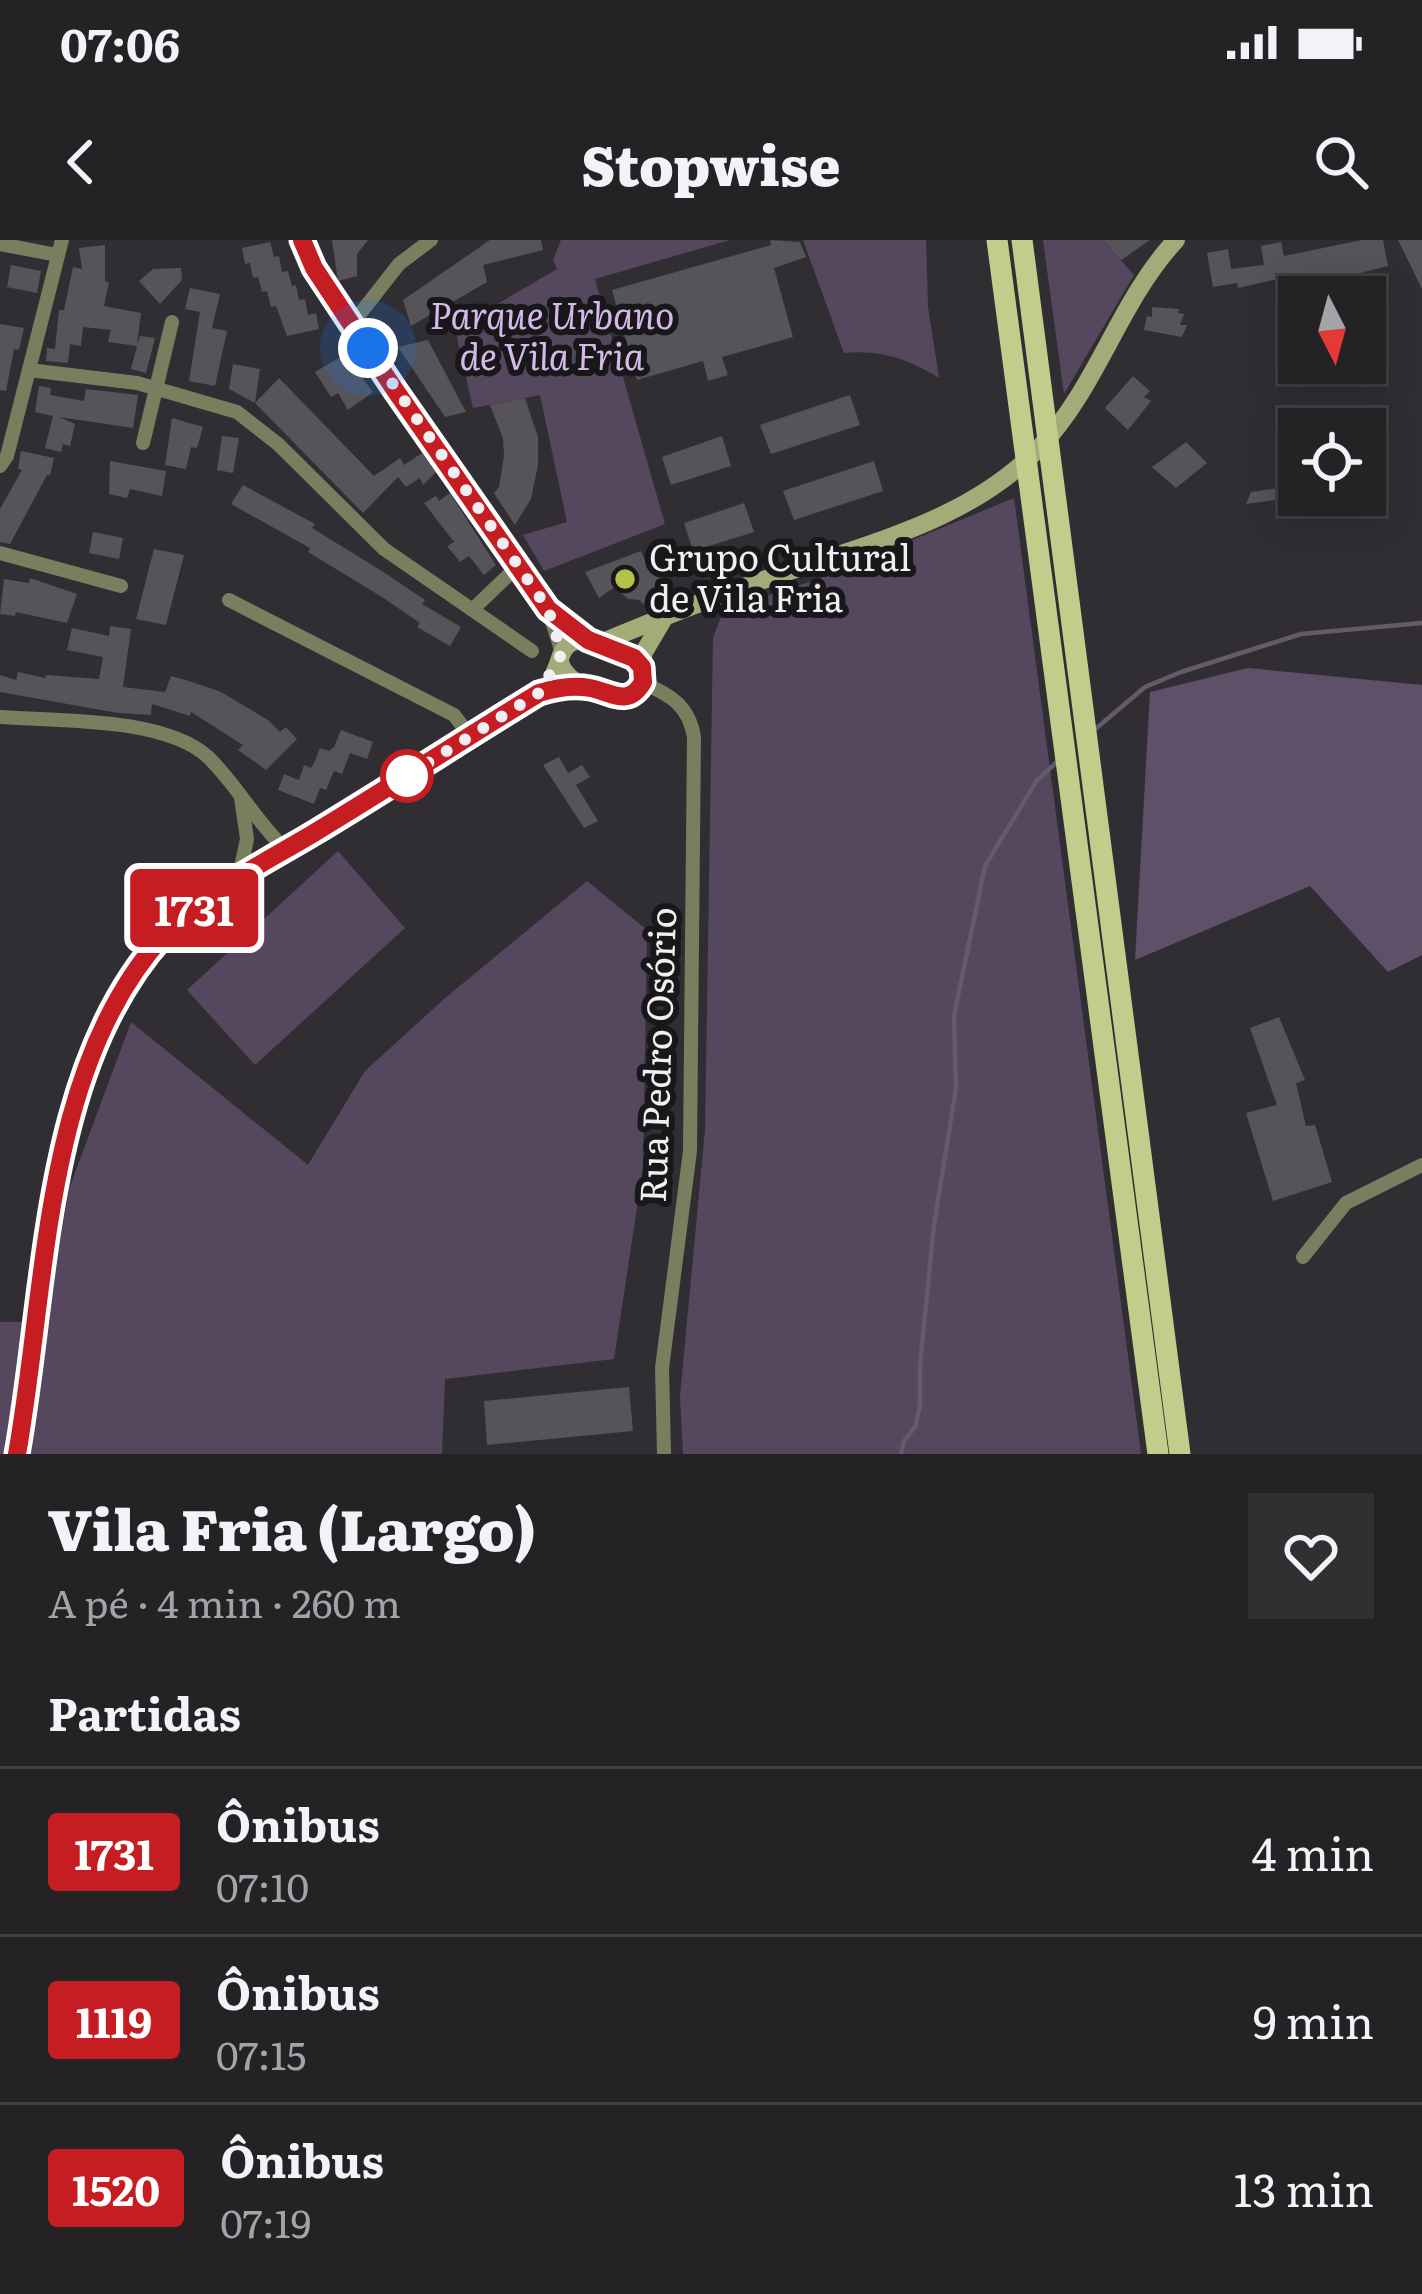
<!DOCTYPE html>
<html lang="pt">
<head>
<meta charset="utf-8">
<style>
	body { margin:0; font-family:Literata,serif; background:#312f32; color:#f1f3f6; height:100vh; display:flex; flex-direction:column; font-size:45px; white-space:nowrap }
	* { box-sizing:border-box; margin:0 }
	p { font-size:39px; color:#a3a4a7 }
	.icon { flex:none; width:66px; height:66px; fill:none; stroke:currentColor; stroke-width:2; stroke-linecap:round; stroke-linejoin:round }
	.map { position:relative; height:1214px; overflow:hidden }
	.details { display:flex; flex-direction:column; background:#252226; flex:1 }
	.details>* { flex:none }
	.badge { padding:0 24px; border-radius:9px; font-size:42px; line-height:78px }
	.needle { width:78px; rotate:174deg }
	.tools { position:absolute; left:1278px; top:36px; display:grid; gap:24px }
	.tools a { display:grid; place-items:center; width:108px; height:108px; border-radius:0px; background:#252226; box-shadow:0 6px 30px #0003,0 0 0 3px #423f43; font-size:60px }
	.you { position:absolute; width:60px; height:60px; margin:-30px; border:9px solid #fff; border-radius:50%; background:#1a73e8; box-shadow:0 0 0 18px #1a73e833 }
	.map>.badge { position:absolute; translate:-50% -50%; box-shadow:0 0 0 6px #fff }
	h2 { padding:0 48px; font-size:45px; line-height:108px }
	.round { display:grid; place-items:center; flex:none; width:126px; height:126px; border-radius:0px; background:#312f32 }
	.head { display:flex; align-items:center; justify-content:space-between; height:204px; padding:0 48px }
	h1 { font-size:57px; font-weight:800; line-height:90px }
	ul { padding:0; list-style:none }
	li { display:flex; align-items:center; gap:36px; height:168px; padding:0 48px; border-top:3px solid #423f43 }
	li div { flex:1 }
	li b { display:block; font-size:45px }
	li em { font-style:normal }
	li .badge { min-width:132px; font-weight:700; text-align:center }
	.status { display:flex; justify-content:space-between; align-items:center; height:84px; padding:0 60px; background:#252226; direction:ltr }
	.status svg { height:33px; fill:currentColor }
	header { display:flex; justify-content:space-between; align-items:center; height:156px; padding:0 48px; background:#252226; font-size:54px; font-weight:800 }
	.map>svg:first-child { display:block }
	.green { fill:#55485e }
	.forest { fill:#5e5068 }
	.lines { fill:none; stroke-linecap:round; stroke-linejoin:round }
	.stream { stroke:#645a6a; stroke-width:4.5 }
	.building { fill:#565459 }
	.street { stroke:#797e5f; stroke-width:14 }
	.secondary { stroke:#a3ab78; stroke-width:18 }
	.primary { stroke:#c3cd8b; stroke-width:21 }
	.line-casing { stroke:#fff; stroke-width:27 }
	.line { stroke:#c61d23; stroke-width:18 }
	.walk { stroke:#f1eff2; stroke-width:12; stroke-dasharray:0 21.6 }
	.poi-dot { fill:#b4c24a; stroke:#181719; stroke-width:4.5 }
	.stop-dot { fill:#fff; stroke:#c61d23; stroke-width:6 }
	.labels { text-anchor:middle; stroke-width:12; stroke-linejoin:round; paint-order:stroke }
	.park-label { font-size:36px; font-style:italic; fill:#d5b9e9; stroke:#181719 }
	.poi-label { font-size:36px; fill:#f1eff2; stroke:#181719; text-anchor:start }
	.street-label { font-size:36px; fill:#f1eff2; stroke:#181719 }
</style>
</head>
<body>
<div class="status"><b>07:06</b><svg viewBox="0 0 49 12"><path d="M0 12V9h3v3zM5 12V6h3v6zM10 12V3h3v9zM15 12V0h3v12zM26 1h20v11H26zM47 4h2v5h-2z"/></svg></div>
<header><svg class="icon" aria-label="back" viewBox="0 0 24 24"><path d="M15 5l-7 7 7 7"/></svg>Stopwise<svg class="icon" aria-label="search" viewBox="0 0 24 24"><circle cx="10" cy="10" r="6"/><path d="M15 15l6 6"/></svg></header>
<div class="map">
<svg width="1422" height="1214" viewBox="0 0 1422 1214">
	<rect width="100%" height="100%" fill="#312e33"/>
	<path class="green" d="M 561,0 L 730,0 L 595,39 L 665,284 L 544,331 L 523,295 L 567,282 L 540,155 L 473,168 L 455,89 L 557,29 L 553,20 Z
		M 803,0 L 926,0 L 928,67 L 939,138 C 909,119 880,109 844,113 Z
		M 1043,0 L 1103,0 L 1134,35 L 1064,154 Z
		M 1014,258 L 1141,1214 L 683,1214 L 680,1156 L 705,890 L 713,397 L 724,370 L 818,339 Z
		M 338,611 L 405,688 L 255,825 L 187,750 Z
		M 587,641 L 647,690 L 643,929 L 614,1119 L 445,1139 L 442,1214 L 0,1214 L 0,1082 L 47,1082 L 69,949 L 131,782 L 308,925 L 365,831 L 444,759 Z"/>
	<path class="forest" d="M 1248,428 L 1422,445 L 1422,715 L 1388,732 L 1310,646 L 1135,720 L 1150,452 Z"/>
	<g class="lines">
		<path class="stream" d="M 1093,491 L 1145,447 L 1181,432 L 1301,394 L 1422,383
			M 901,1214 L 904,1201 L 915,1187 L 920,1166 L 920,1125 L 934,985 L 956,848 L 954,776 L 985,626 L 1037,540 L 1057,522"/>
	</g>
	<path class="building" d="M 332,0 L 368,0 L 357,14 L 357,36 L 338,41 Z
		M 490,0 L 541,0 L 543,10 L 483,25 L 487,42 L 411,86 L 403,60 Z
		M 770,0 L 800,2 L 806,17 L 774,28 L 793,97 L 722,117 L 728,135 L 708,141 L 703,121 L 637,140 L 612,50 L 771,5 Z
		M 1103,0 L 1150,0 L 1121,20 Z
		M 1362,0 L 1383,0 L 1388,26 L 1297,49 L 1295,35 L 1238,48 L 1237,43 L 1213,47 L 1207,13 L 1228,9 L 1231,29 L 1264,25 L 1261,6 L 1281,2 L 1284,16 Z
		M 1398,0 L 1422,0 L 1422,49 Z
		M 270,2 L 274,17 L 279,16 L 282,32 L 288,31 L 292,46 L 296,45 L 299,60 L 305,59 L 308,75 L 316,73 L 319,89 L 287,96 L 276,66 L 271,67 L 267,51 L 262,52 L 258,37 L 253,38 L 250,23 L 245,24 L 242,8 Z
		M 105,5 L 105,41 L 109,42 L 104,66 L 141,73 L 137,105 L 140,96 L 155,98 L 146,133 L 131,129 L 137,106 L 108,102 L 111,90 L 83,87 L 81,106 L 70,104 L 68,123 L 46,121 L 47,108 L 55,109 L 59,70 L 64,70 L 73,27 L 82,29 L 79,8 Z
		M 11,25 L 41,31 L 37,53 L 7,47 Z
		M 181,28 L 182,40 L 160,64 L 139,41 L 153,29 Z
		M 190,48 L 220,54 L 212,88 L 227,91 L 215,146 L 189,141 L 200,72 L 185,69 Z
		M 1152,67 L 1179,69 L 1178,73 L 1184,74 L 1180,85 L 1187,85 L 1182,97 L 1144,90 L 1147,76 L 1152,77 Z
		M 0,84 L 24,88 L 19,110 L 14,109 L 6,151 L 0,150 Z
		M 428,100 L 466,172 L 445,177 L 398,107 Z
		M 344,115 L 373,152 L 348,170 L 338,153 L 331,157 L 315,132 Z
		M 233,124 L 260,129 L 255,163 L 229,149 Z
		M 1133,136 L 1150,151 L 1144,157 L 1151,161 L 1128,190 L 1105,168 Z
		M 279,138 L 374,236 L 400,218 L 404,225 L 422,213 L 436,232 L 423,245 L 420,238 L 406,247 L 398,237 L 363,273 L 255,163 Z
		M 39,146 L 51,148 L 50,155 L 84,161 L 86,149 L 138,155 L 133,188 L 59,177 L 75,184 L 70,206 L 63,204 L 61,212 L 45,208 L 53,176 L 35,172 Z
		M 850,155 L 860,185 L 771,214 L 760,185 Z
		M 525,158 L 538,197 L 538,225 L 531,259 L 515,285 L 494,253 L 499,247 L 504,216 L 503,198 L 490,165 Z
		M 172,178 L 203,187 L 197,208 L 191,207 L 186,229 L 165,225 Z
		M 222,196 L 239,198 L 233,233 L 217,230 Z
		M 722,196 L 731,226 L 671,245 L 662,217 Z
		M 1186,202 L 1207,223 L 1176,248 L 1152,227 Z
		M 21,211 L 54,218 L 50,235 L 47,235 L 10,304 L 0,302 L 0,269 L 22,230 L 18,229 Z
		M 1299,213 L 1299,257 L 1246,264 L 1251,252 L 1278,248 L 1276,214 Z
		M 110,221 L 166,231 L 162,256 L 130,249 L 127,258 L 109,254 Z
		M 874,221 L 883,251 L 794,280 L 783,251 Z
		M 243,245 L 315,284 L 312,288 L 385,333 L 425,360 L 422,364 L 461,387 L 450,406 L 417,387 L 420,383 L 382,357 L 308,312 L 310,308 L 231,264 Z
		M 450,253 L 496,325 L 484,335 L 469,316 L 460,322 L 447,306 L 454,302 L 424,263 L 436,256 L 439,261 Z
		M 744,263 L 754,292 L 693,311 L 684,283 Z
		M 93,292 L 123,298 L 119,319 L 89,313 Z
		M 154,309 L 184,315 L 166,385 L 136,379 Z
		M 641,311 L 648,328 L 656,323 L 669,351 L 642,364 L 640,360 L 628,359 L 615,347 L 599,358 L 585,332 Z
		M 30,338 L 77,354 L 67,383 L 16,372 L 15,376 L 0,374 L 4,339 L 29,343 Z
		M 110,386 L 131,389 L 123,447 L 165,452 L 171,436 L 189,441 L 221,452 L 268,480 L 280,492 L 286,487 L 297,499 L 266,530 L 238,510 L 243,505 L 191,472 L 190,476 L 152,464 L 151,475 L 118,473 L 0,452 L 0,435 L 16,440 L 18,432 L 45,438 L 46,435 L 99,439 L 103,417 L 67,410 L 72,388 L 109,396 Z
		M 341,490 L 373,502 L 367,519 L 350,513 L 342,534 L 334,531 L 326,550 L 320,548 L 314,564 L 278,550 L 284,534 L 299,540 L 304,525 L 311,528 L 314,523 L 320,508 L 329,511 L 334,507 Z
		M 559,517 L 568,533 L 582,525 L 590,537 L 576,545 L 598,581 L 584,588 L 543,525 Z
		M 1279,777 L 1305,840 L 1296,843 L 1306,886 L 1315,885 L 1332,942 L 1273,961 L 1246,873 L 1277,865 L 1250,788 Z
		M 629,1147 L 633,1191 L 487,1205 L 484,1161 Z"/>
	<g class="lines">
		<path class="street" d="M 302,0 L 314,28 L 395,150 L 533,348 L 548,369 L 588,401
			M 0,4 L 57,15
			M 352,84 L 399,24 L 431,0
			M 29,130 L 137,143 L 237,172 L 278,204 L 384,309 L 532,411
			M 143,203 L 172,82
			M 0,226 L 7,216 L 62,0
			M 0,313 L 121,346
			M 229,360 L 454,475 L 470,496
			M 548,369 L 562,413
			M 472,370 L 518,326
			M 643,443 C 671,455 689,466 694,497 L 690,911 L 662,1128 L 664,1214
			M 0,477 C 57,481 165,477 208,517 C 238,546 256,582 286,610
			M 238,641 L 247,599 L 241,558
			M 1303,1017 L 1346,963 L 1422,925"/>
		<path class="secondary" d="M 598,404 C 660,378 723,353 787,332 C 877,301 972,278 1040,207 C 1098,146 1119,61 1176,0
			M 560,422 C 566,445 606,458 629,457 L 643,443 L 641,424 L 644,412 L 663,380
			M 555,431 C 560,422 560,411 568,405 C 584,391 627,412 641,424
			M 17,1214 C 51,1032 40,786 202,662 L 539,453 L 592,448"/>
		<path class="primary" d="M 997,0 L 1158,1214
			M 1022,0 L 1180,1214"/>
	</g>
	<g class="lines">
		<defs>
			<path id="line" d="M 17,1214 C 47,1048 43,826 164,695 C 204,652 264,623 314,593 C 390,547 464,499 539,453 C 555,448 573,445 590,448 C 612,452 628,468 643,442 L 642,427 L 634,418 L 588,400 L 548,369 L 395,150 L 314,28 L 302,0"/>
		</defs>
		<use href="#line" class="line-casing"/>
		<use href="#line" class="line"/>
		<path class="walk" d="M 368,108 L 548,369 L 562,413 L 539,453 L 407,536"/>
	</g>
	<circle class="poi-dot" cx="625" cy="339" r="12"/>
	<circle class="stop-dot" cx="407" cy="536" r="24"/>
	<g class="labels">
		<g class="park-label">
			<text x="552" y="89">Parque Urbano<tspan x="552" dy="41">de Vila Fria</tspan></text>
		</g>
		<g class="poi-label">
			<text x="649" y="331">Grupo Cultural<tspan x="649" dy="41">de Vila Fria</tspan></text>
		</g>
		<g class="street-label">
			<text transform="translate(658 815) rotate(-88)" y="13">Rua Pedro Osório</text>
		</g>
	</g>
</svg>
<div class="tools">
<a><svg class="needle" viewBox="-14 -14 28 28"><path d="M0-13l5 13h-10z" fill="#e53935"/><path d="M0 13l5-13h-10z" fill="#a3a4a7"/></svg></a>
<a><svg class="icon" aria-label="locate" viewBox="0 0 24 24"><circle cx="12" cy="12" r="6"/><path d="M12 2v4M12 18v4M2 12h4M18 12h4"/></svg></a>
</div>
<div class="you" style="left:368px;top:108px"></div>
<b class="badge" style="left:194px;top:668px;background:#c61d23;color:#fff">1731</b>
</div>
<section class="details">
<div class="head"><div><h1>Vila Fria (Largo)</h1><p>A pé · 4 min · 260 m</p></div><a class="round"><svg class="icon" aria-label="heart" viewBox="0 0 24 24"><path d="M12 20l-8-8c-3-5 5-10 8-4 3-6 11-1 8 4z"/></svg></a></div>
<h2>Partidas</h2>
<ul>
<li><span class="badge" style="background:#c61d23;color:#fff">1731</span><div><b>Ônibus</b><p>07:10</p></div><em>4 min</em></li>
<li><span class="badge" style="background:#c61d23;color:#fff">1119</span><div><b>Ônibus</b><p>07:15</p></div><em>9 min</em></li>
<li><span class="badge" style="background:#c61d23;color:#fff">1520</span><div><b>Ônibus</b><p>07:19</p></div><em>13 min</em></li>
</ul>
</section>
</body>
</html>
